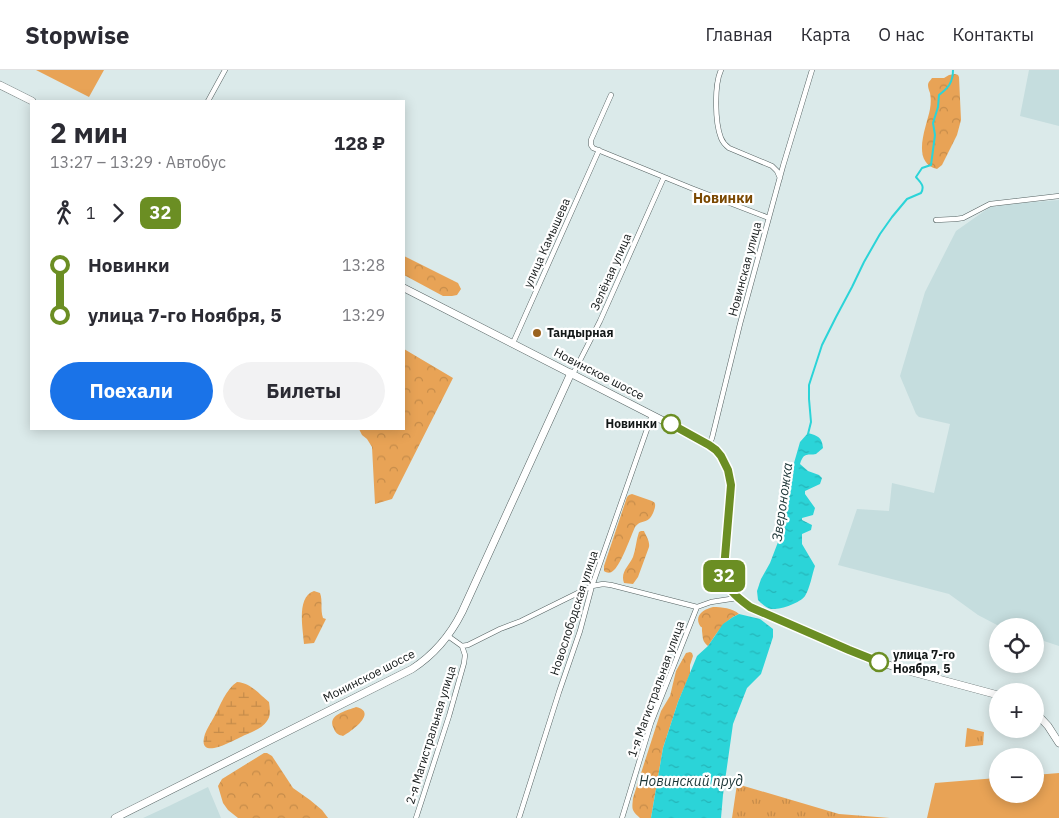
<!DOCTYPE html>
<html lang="ru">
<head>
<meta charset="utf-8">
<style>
	body { margin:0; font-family:"IBM Plex Sans",sans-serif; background:#f2f2f3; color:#2b2b33; height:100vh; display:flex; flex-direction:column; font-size:19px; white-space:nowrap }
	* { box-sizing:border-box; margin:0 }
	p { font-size:16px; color:#7c7c81 }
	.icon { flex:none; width:28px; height:28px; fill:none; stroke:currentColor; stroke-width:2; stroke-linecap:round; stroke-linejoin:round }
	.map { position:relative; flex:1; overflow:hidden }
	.drawer { position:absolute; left:30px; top:30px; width:375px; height:330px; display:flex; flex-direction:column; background:#fff; border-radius:0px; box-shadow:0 2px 12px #0003 }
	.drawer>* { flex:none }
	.badge { padding:0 10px; border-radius:8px; font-size:18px; line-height:32px }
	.controls { position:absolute; left:989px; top:548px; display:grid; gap:10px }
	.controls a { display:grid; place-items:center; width:55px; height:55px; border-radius:50%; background:#fff; box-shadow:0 2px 12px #0003; font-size:25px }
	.map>.badge { position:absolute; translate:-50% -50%; box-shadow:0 0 0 2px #fff }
	.legs { display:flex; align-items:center; gap:8px; height:55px; padding:0 20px; font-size:16px }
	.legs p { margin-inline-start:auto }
	.summary { display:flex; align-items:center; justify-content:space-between; height:85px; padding:0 20px }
	h1 { font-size:28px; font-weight:800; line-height:38px }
	.primary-button { display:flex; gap:10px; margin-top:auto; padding:10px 20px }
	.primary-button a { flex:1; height:58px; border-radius:30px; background:#1a73e8; color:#fff; font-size:20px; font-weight:800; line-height:58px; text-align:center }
	.primary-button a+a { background:#f2f2f3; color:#2b2b33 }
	ul { padding:0 20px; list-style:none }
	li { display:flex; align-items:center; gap:18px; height:50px; font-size:19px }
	li i { display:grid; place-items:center; width:8px; height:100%; margin:0 6px; background:currentColor }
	li i::after { content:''; width:12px; height:12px; margin:-6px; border:4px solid; border-radius:50%; background:#fff }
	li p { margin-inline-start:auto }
	li:first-child i { background:linear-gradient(#0000 50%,currentColor 0) }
	li:last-child i { background:linear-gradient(currentColor 50%,#0000 0) }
	header { display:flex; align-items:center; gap:30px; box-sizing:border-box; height:70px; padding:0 25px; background:#fff; border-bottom:1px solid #e1e1e2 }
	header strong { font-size:24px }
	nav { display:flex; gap:28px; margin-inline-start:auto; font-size:18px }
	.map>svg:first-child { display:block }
	.built { fill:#c5ddde }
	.grass { fill:#e8a356 }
	.forest { fill:url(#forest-crowns) }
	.wetland { fill:url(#wetland-marsh) }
	.park { fill:url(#park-tufts) }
	.water { fill:url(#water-ripples) }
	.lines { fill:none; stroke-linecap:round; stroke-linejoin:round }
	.stream { stroke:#2bd4d8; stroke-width:2 }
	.minor-casing { stroke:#546161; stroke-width:5.5 }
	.secondary-casing { stroke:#546161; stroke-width:8 }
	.minor { stroke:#fff; stroke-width:4.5 }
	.secondary { stroke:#fff; stroke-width:7 }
	.line-1-casing { stroke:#fff; stroke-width:11 }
	.line-1 { stroke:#6b8e23; stroke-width:8 }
	.poi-dot { fill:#9a621e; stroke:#fff; stroke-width:2 }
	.stop-1-dot { fill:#fff; stroke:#6b8e23; stroke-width:2.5 }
	.labels { text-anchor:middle; stroke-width:4.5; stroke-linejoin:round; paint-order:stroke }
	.street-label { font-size:12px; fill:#131818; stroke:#fff }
	.poi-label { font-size:12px; font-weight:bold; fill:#131818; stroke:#fff; text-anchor:start }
	.stop-label { font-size:12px; font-weight:bold; fill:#131818; stroke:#fff; text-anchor:end }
	.neighbourhood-label { font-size:14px; font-weight:bold; fill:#7b4902; stroke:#fff }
	.water-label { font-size:14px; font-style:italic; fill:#1d3637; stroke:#fff }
</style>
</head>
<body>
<header>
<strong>Stopwise</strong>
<nav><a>Главная</a><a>Карта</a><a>О нас</a><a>Контакты</a></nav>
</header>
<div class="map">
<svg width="1059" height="748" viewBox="0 0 1059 748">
	<defs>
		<pattern id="forest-crowns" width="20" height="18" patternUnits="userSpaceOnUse" patternTransform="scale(1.25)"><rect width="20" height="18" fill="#e8a356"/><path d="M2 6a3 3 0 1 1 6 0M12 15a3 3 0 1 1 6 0" fill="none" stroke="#c68c4a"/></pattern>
		<pattern id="wetland-marsh" width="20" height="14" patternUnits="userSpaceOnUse" patternTransform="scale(1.25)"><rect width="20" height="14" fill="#e8a356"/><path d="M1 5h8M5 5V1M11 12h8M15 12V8" fill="none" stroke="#c68c4a"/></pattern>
		<pattern id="park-tufts" width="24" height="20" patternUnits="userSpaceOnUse" patternTransform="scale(1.25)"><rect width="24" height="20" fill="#e8a356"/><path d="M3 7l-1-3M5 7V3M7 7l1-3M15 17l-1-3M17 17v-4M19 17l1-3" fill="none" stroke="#c68c4a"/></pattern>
		<pattern id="water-ripples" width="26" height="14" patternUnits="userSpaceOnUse" patternTransform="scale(1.25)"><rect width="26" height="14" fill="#2bd4d8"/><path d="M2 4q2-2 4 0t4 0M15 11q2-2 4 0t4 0" fill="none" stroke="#25b5b9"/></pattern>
	</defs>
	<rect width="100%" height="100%" fill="#dbeaea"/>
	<path class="built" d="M 1029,0 L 1059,0 L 1059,56 L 1020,46 Z
		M 1059,130 L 1059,576 L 1035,568 L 1035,556 L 1000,556 L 997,555 L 978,545 L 949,524 L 838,495 L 857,439 L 889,441 L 892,413 L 934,423 L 950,354 L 919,347 L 916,344 L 900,306 L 925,222 L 956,161 L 990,137 L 1022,133 Z
		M 208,717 L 221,748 L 143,748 L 169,736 Z"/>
	<path class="grass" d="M 36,0 L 104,0 L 89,27 Z
		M 1059,703 L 1059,748 L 927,748 L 935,713 L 997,708 L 998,724 L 1035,724 L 1035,705 Z"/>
	<path class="forest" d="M 955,4 L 958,5 L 959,7 L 961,50 L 957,65 L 942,95 L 937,99 C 910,92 927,56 930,39 C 931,33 931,28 930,23 C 929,20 928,18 928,15 C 928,12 930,11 932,8 L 944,8 L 949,5 Z
		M 404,186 L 458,213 L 461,219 L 457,225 L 452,226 L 443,226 L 404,205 Z
		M 404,279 L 453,308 L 392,429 L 375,434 L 372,377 L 367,369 L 362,365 L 359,359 L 404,359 Z
		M 632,424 L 652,431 C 653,432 655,432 655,434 C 656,437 652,447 649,449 C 644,453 641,450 635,457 C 631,466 621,494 614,500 C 610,504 607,503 604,501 L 604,496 L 627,427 L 629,425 Z
		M 641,461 L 644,461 C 646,466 650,471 649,477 L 638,507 L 633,514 L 624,513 C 620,502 629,496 633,487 C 636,479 636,470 639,462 Z
		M 314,521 L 320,523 C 323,531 320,539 323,548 L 326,549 L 314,573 L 304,574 C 303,559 296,527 314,521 Z
		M 713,537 C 721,537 733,538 739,544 C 724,550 717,563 708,576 C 702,571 703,568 702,561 C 702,554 702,560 699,554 C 695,544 705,539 713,537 Z
		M 690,582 L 692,583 L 693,586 L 690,595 L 690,604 L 678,632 L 663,678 L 651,748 L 640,748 C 631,740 632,739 633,728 L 661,641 L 670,626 L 676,601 L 686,583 Z
		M 356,637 C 378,642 352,661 343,666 C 339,665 336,664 334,659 C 326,645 346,641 356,637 Z
		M 264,683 L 267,683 L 272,686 L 293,718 L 310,730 L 322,740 L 328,748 L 238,748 L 228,740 L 223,733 L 218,716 L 222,709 Z"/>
	<path class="wetland" d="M 237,612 C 251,613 259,624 269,632 C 270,639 271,646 267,651 C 262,659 249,663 241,667 C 232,671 196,692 205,664 C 207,658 211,653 214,647 C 220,636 226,619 237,612 Z"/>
	<path class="park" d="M 967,658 L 984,662 L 983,675 L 965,677 Z
		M 737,714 L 839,744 L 890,748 L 732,748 Z"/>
	<path class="water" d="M 808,363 C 818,366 822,367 823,378 C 822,379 817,383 816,384 C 808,386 804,381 800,394 L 808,401 L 819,405 L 822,408 L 820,414 L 805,421 L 805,424 L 815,438 L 813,445 L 802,448 L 802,450 L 812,455 L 811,460 L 802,464 L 802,474 L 815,496 C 812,505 810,518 805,526 C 800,533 780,540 771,539 C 766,538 761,533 758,530 L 757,521 L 761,509 L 770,493 L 783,459 L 786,440 L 782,425 L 783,420 L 789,415 L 793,407 L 794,393 L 800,372 Z
		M 739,544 L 760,549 L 773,559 L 773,567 L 761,604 L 747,618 L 733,654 L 723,725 L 721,748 L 651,748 L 663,678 L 678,632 L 697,586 L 708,576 L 723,554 L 733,547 Z"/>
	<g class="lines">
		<path class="stream" d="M 808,364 L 811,352 L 809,329 L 809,315 L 822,275 L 836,247 L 852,217 L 864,192 L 880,164 L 892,147 L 907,129 L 921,123 C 925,116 921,113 916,107 L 922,98 L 931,95 L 935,65 L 933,53 L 938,37 L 939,25 C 948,18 953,13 953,0"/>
		<defs>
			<path id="minor" d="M 721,0 C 714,15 715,53 721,68 C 723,73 725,75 729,78 L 772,96 L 777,101 L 780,108
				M 611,25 L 591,70 L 591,75 L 593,78 L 691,118 L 769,148
				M 208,31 L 225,0
				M 936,150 L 956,149 L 963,148 L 990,134 L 1059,126
				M 513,273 L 599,80
				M 573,304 L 600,251 L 664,107
				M 709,375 L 712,368 L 740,254 L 783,96 L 812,0
				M 462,576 L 468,575 L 500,559 L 521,551 L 592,516 L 603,514 L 611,515 L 697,537
				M 416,748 L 449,646 L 464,593 L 465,585 L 462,576 L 448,566
				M 519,748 L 559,622 L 580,561 L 592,516 L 652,345
				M 622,748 L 651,653 L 697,537 L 711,532 L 737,528"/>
			<path id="secondary" d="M 0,15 L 32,31
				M 404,218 L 652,345 L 693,366 L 716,380 L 721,386 L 728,400 L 731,415 L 724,506 C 729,521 737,529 750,537 L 871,589 L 901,599 L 998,625
				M 1035,642 L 1048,656 L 1059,673
				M 115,748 L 412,599 C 435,584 450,566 462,542 L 571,303"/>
		</defs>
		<use href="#minor" class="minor-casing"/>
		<use href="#secondary" class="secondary-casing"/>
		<use href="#minor" class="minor"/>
		<use href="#secondary" class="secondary"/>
	</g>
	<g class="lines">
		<defs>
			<path id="line-1" d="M 671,354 L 709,375 L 716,380 L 721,386 L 728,400 L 731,415 L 724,499 C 725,518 735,526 750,537 L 849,580 L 879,592"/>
		</defs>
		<use href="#line-1" class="line-1-casing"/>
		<use href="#line-1" class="line-1"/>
	</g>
	<circle class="poi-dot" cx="537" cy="263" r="5"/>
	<g class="stop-1-dot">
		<circle cx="671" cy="354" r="9"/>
		<circle cx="879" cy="592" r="9"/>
	</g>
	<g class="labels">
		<g class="street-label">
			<text transform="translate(547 173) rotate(-66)" y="4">улица Камышева</text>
			<text transform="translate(745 199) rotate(-75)" y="4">Новинская улица</text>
			<text transform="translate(611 202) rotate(-66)" y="4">Зелёная улица</text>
			<text transform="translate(599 304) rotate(27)" y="4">Новинское шоссе</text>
			<text transform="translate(574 543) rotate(-72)" y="4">Новослободская улица</text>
			<text transform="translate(369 606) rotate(-27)" y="4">Монинское шоссе</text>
			<text transform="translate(656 619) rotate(-70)" y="4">1-я Магистральная улица</text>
			<text transform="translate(431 665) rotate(-73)" y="4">2-я Магистральная улица</text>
		</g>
		<g class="poi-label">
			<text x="547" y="267">Тандырная</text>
		</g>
		<g class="stop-label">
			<text x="657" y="358">Новинки</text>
			<text x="893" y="589" text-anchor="start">улица 7-го<tspan x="893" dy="14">Ноября, 5</tspan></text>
		</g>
		<g class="neighbourhood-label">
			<text x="723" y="133">Новинки</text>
		</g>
		<g class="water-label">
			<text transform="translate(782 432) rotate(-82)" y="5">Звероножка</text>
			<text x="691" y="716">Новинский пруд</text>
		</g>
	</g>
</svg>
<div class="controls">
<a><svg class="icon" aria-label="locate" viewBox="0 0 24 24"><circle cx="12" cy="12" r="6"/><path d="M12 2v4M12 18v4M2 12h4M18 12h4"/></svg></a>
<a>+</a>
<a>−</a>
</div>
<b class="badge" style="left:724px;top:506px;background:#6b8e23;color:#fff">32</b>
<section class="drawer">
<div class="summary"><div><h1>2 мин</h1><p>13:27 – 13:29 · Автобус</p></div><b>128 ₽</b></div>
<div class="legs"><svg class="icon" aria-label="walk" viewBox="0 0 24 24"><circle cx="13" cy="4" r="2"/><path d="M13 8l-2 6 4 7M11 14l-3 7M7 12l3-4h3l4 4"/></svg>1<svg class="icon" aria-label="forward" viewBox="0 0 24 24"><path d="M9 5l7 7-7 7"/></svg><b class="badge" style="background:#6b8e23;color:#fff">32</b></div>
<ul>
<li><i style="color:#6b8e23"></i><b>Новинки</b><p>13:28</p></li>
<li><i style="color:#6b8e23"></i><b>улица 7-го Ноября, 5</b><p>13:29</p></li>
</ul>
<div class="primary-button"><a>Поехали</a><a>Билеты</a></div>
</section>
</div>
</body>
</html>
